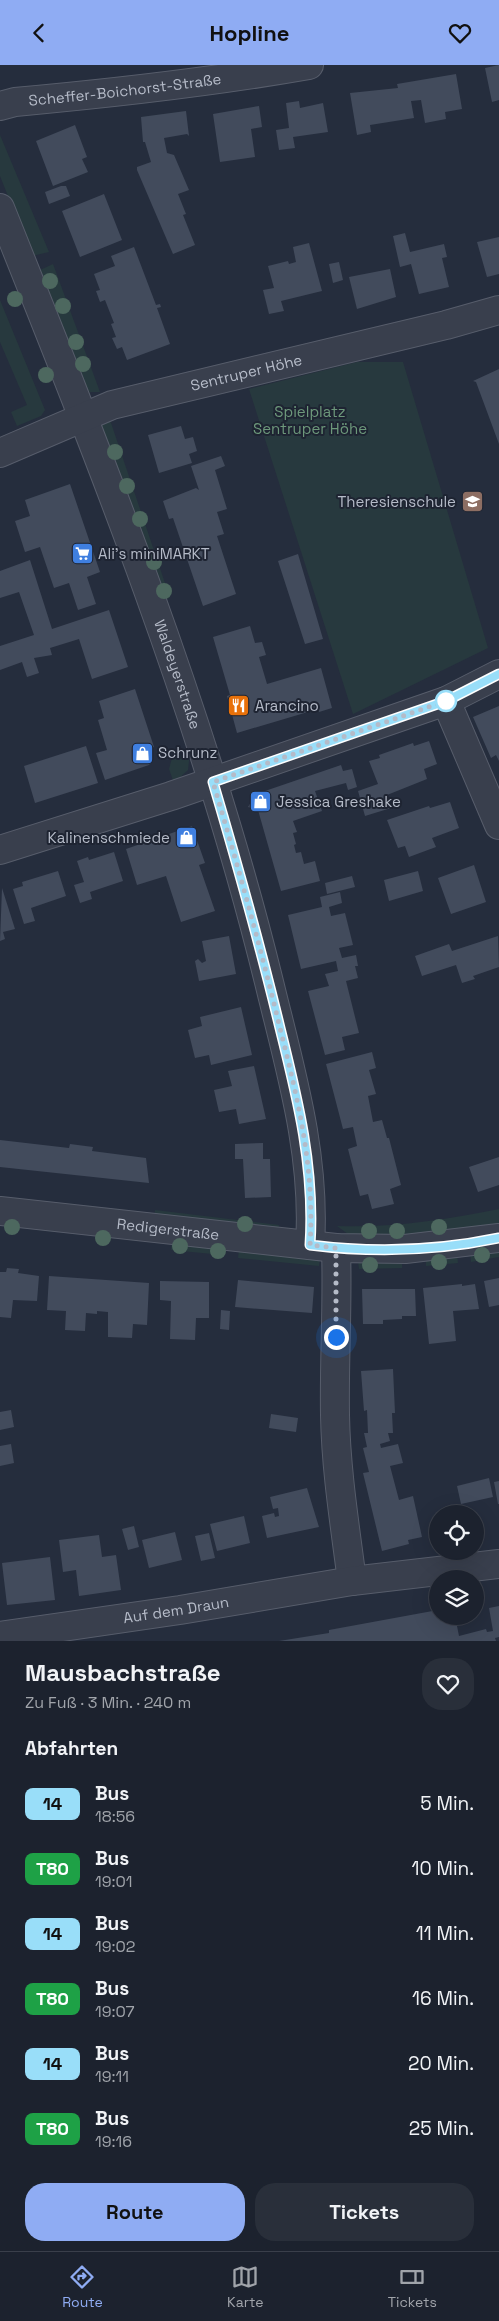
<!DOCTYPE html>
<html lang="de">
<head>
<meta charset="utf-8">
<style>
	body { margin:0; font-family:"Space Grotesk",sans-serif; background:#292f3a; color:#f1f3f6; height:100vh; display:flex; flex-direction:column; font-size:19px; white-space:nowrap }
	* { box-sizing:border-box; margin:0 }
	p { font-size:16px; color:#a0a4aa }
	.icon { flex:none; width:28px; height:28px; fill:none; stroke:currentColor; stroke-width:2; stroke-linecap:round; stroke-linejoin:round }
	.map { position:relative; height:1576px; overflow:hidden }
	.details { display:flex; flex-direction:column; background:#1c222e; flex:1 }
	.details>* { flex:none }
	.badge { padding:0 10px; border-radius:8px; font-size:18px; line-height:32px }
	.buttons { position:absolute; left:429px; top:1440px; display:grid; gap:10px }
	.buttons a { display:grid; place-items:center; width:55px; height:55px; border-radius:50%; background:#1c222e; box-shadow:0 5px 20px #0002,0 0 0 1px #3a3f4a; font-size:25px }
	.you { position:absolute; width:25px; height:25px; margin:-12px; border:4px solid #fff; border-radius:50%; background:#1a73e8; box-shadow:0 0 0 8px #1a73e833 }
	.map>.badge { position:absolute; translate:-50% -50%; box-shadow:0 0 0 2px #fff }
	h2 { padding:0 25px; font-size:19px; line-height:45px }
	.round { display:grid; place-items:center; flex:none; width:52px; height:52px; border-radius:20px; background:#292f3a }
	.overview { display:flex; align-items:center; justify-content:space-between; height:85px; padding:0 25px }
	h1 { font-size:24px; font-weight:700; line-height:38px }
	.primary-button { display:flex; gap:10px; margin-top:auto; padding:10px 25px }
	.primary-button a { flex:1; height:58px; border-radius:20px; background:#8facf3; color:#111; font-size:20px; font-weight:700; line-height:58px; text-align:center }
	.primary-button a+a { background:#292f3a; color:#f1f3f6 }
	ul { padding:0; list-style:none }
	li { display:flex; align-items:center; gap:15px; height:65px; padding:0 25px }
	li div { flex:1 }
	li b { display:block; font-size:19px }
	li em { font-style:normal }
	li .badge { min-width:55px; font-weight:700; text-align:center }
	header { display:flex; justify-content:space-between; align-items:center; height:65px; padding:0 25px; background:#8facf3; color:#111; font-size:22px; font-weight:700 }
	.tab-bar { display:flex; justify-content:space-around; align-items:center; height:70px; border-top:1px solid #3a3f4a; background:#1c222e; font-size:14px; color:#a0a4aa }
	.tab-bar a { display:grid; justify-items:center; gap:2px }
	.tab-bar .current { color:#8facf3 }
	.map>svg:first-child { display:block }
	.green { fill:#27393e }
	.building { fill:#424b5c }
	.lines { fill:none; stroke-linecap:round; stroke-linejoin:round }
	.minor-casing { stroke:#575d6b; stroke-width:30 }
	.minor { stroke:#393f4d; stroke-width:28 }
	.tree { fill:#4d685f }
	.line-casing { stroke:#fff; stroke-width:11 }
	.line { stroke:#99def9; stroke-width:8 }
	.walk { stroke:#b5bbc8; stroke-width:5; stroke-dasharray:0 9 }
	.stop-dot { fill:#fff; stroke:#99def9; stroke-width:2.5 }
	.labels { text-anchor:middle; stroke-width:4; stroke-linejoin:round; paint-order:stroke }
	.street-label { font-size:15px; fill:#b5bbc8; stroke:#1e2432 }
	.park-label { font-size:15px; fill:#6d987b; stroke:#1e2432 }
	.poi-label { font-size:15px; fill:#b5bbc8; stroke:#1e2432; text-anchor:start }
</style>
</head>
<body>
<header><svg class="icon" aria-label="back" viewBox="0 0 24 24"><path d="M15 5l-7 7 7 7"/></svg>Hopline<svg class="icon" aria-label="heart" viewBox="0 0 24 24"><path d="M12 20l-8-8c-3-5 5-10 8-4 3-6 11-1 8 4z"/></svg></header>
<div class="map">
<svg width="499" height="1576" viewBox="0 0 499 1576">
	<rect width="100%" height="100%" fill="#252d3d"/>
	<path class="green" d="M 0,70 L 49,187 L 32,191 L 0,111 Z
		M 53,199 L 100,327 L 90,327 L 84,321 L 38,206 Z
		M 0,235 L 45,345 L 41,351 L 17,361 L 11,347 L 27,340 L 0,277 Z
		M 357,297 L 403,297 L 488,583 L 353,649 L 249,324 Z
		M 109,352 L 170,533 L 163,535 L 102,371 L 102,358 Z
		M 190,687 L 188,705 L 174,718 L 169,704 L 172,693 Z
		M 499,1144 L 499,1160 L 431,1172 L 352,1172 L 337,1161 C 391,1163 446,1155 499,1144 Z
		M 155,1145 L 279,1160 L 278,1167 L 154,1153 Z
		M 172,1176 L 224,1182 L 223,1190 L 171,1185 Z
		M 499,1183 L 499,1192 L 471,1197 L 470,1188 Z
		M 239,1184 L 320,1193 L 319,1201 L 238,1193 Z
		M 457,1190 L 458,1198 L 426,1201 L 426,1193 Z
		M 402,1195 L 402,1203 L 359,1204 L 358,1196 Z"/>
	<path class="building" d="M 499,0 L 499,35 L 492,37 L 485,3 Z
		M 456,9 L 462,44 L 445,47 L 446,54 L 425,58 L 421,35 L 411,36 L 414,53 L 370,60 L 371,67 L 357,70 L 350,28 L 398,23 L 397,19 Z
		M 299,36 L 300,43 L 323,38 L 328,67 L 293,72 L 295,83 L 279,85 L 276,65 L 289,63 L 286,38 Z
		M 259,41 L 262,62 L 251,64 L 255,92 L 220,97 L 213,49 Z
		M 186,46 L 189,71 L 187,69 L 164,73 L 167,88 L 174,90 L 189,125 L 178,129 L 186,149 L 183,150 L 195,180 L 173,189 L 137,105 L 137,102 L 151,97 L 145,77 L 143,77 L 141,52 Z
		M 75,60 L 87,92 L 82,94 L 88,107 L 53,121 L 36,76 Z
		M 61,121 L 66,121 L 70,131 L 49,139 L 45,127 Z
		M 104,129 L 122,175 L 80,192 L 62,146 Z
		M 405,168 L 410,187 L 444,179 L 447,192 L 442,193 L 449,222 L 419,229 L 411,199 L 400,202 L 393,171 Z
		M 499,172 L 499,209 L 487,212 L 477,177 Z
		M 309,178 L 322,226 L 281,236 L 284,246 L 269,249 L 263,225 L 274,223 L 268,201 L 288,196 L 289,199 L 296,197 L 293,182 Z
		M 134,182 L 156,240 L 160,239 L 161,242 L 157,243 L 170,279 L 127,295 L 122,282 L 117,284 L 112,273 L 116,272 L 111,259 L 114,258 L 105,235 L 100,237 L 96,226 L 100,225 L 94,209 L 115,201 L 111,191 Z
		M 339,197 L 343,215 L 333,218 L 329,199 Z
		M 390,204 L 396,232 L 357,244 L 349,212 Z
		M 499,304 L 499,379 L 476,317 L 473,316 Z
		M 181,361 L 185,374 L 193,372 L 197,386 L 189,389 L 192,398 L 159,408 L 148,370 Z
		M 221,391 L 225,401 L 215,405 L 227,444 L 217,447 L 224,469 L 217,471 L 236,529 L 203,541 L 173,453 L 169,454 L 163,436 L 196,423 L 199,425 L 191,401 Z
		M 70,419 L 100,507 L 87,512 L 96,539 L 78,545 L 69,518 L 54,523 L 40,482 L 25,487 L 15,456 L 30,451 L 25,435 Z
		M 298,489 L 323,574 L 305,579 L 278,496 Z
		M 30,495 L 52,564 L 109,545 L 128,602 L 92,614 L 79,574 L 50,583 L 52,590 L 34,593 L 39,608 L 27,612 L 22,597 L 0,605 L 0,581 L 34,570 L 19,527 L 0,533 L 0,506 Z
		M 250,561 L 255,578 L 262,577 L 266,590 L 259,592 L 267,619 L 321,603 L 332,643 L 319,647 L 318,644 L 237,668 L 227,631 L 230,630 L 213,572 Z
		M 135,624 L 154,682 L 152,683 L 153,694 L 149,700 L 105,715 L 96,688 L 107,685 L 98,655 L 104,653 L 99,636 Z
		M 499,641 L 499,696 L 496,690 L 491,693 L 473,652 Z
		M 429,676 L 437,699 L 424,704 L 427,714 L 387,730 L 391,743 L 365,751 L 358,726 L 378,719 L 369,696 L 380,693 L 379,690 L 413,678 L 414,681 Z
		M 86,681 L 98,718 L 35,738 L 24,701 Z
		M 341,700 L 343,706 L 352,704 L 357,722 L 348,725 L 346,718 L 315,726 L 322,746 L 293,756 L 297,767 L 293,768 L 296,779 L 294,780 L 296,788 L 301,787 L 304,799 L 315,796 L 320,816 L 281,826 L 258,745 L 248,742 L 254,732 L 253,730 Z
		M 450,737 L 459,763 L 432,773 L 436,782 L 409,792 L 405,781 L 398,783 L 387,755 L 429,741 L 430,743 Z
		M 192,761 L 205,798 L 199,800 L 215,846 L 181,857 L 166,811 L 137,820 L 126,784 Z
		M 114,787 L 123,816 L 90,827 L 92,834 L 80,838 L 74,820 L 84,817 L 77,796 L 88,792 L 89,795 Z
		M 474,800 L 486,837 L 451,849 L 438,813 Z
		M 58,806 L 66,831 L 31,843 L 35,856 L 24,859 L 13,824 L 23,821 L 22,817 Z
		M 418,806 L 423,826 L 389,836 L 384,815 Z
		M 352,811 L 355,822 L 327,829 L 325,818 Z
		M 2,823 L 15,864 L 3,867 L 5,874 L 0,876 Z
		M 340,827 L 342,838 L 329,842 L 331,851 L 345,848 L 353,880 L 339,883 L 342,893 L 356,890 L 358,901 L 355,901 L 358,913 L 346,916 L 359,968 L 342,972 L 345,985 L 325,990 L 308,926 L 329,921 L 325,909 L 338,906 L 336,896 L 301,904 L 288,850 L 322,842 L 320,832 Z
		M 229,871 L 236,909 L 199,916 L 195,896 L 198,894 L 202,898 L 206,896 L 202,876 Z
		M 498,871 L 499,902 L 473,911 L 475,914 L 462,918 L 456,900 L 422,911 L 415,891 L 449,879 L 452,886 Z
		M 241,942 L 252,990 L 211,1000 L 209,990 L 195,993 L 188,965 L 202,961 L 200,952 Z
		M 372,987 L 376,1003 L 369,1005 L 376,1029 L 368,1031 L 373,1057 L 382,1055 L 387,1073 L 389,1073 L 401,1120 L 390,1124 L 394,1139 L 372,1144 L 368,1129 L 360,1131 L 348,1084 L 357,1081 L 353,1062 L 343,1064 L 326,999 Z
		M 254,1001 L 266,1054 L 239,1059 L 236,1044 L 219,1047 L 214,1025 L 232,1021 L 228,1006 Z
		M 0,1075 L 69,1083 L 70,1079 L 93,1082 L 92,1086 L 146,1093 L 149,1118 L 0,1102 Z
		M 263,1078 L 263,1094 L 270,1094 L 271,1132 L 245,1133 L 243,1094 L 235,1094 L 235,1079 Z
		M 499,1092 L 499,1120 L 478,1127 L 469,1102 Z
		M 7,1203 L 19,1204 L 18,1208 L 39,1211 L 37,1236 L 13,1235 L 11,1253 L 0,1252 L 0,1207 L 6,1207 Z
		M 49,1211 L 149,1218 L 147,1260 L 133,1259 L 132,1273 L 108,1272 L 108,1247 L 97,1246 L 97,1249 L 86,1248 L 85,1266 L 65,1265 L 66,1246 L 47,1245 Z
		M 499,1213 L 499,1240 L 489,1242 L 484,1216 Z
		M 238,1215 L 314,1222 L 312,1248 L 235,1242 Z
		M 160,1216 L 209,1217 L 209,1253 L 196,1253 L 195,1275 L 170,1274 L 171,1236 L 160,1235 Z
		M 462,1219 L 462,1221 L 475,1219 L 479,1244 L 453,1246 L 456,1276 L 429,1279 L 423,1223 Z
		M 362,1224 L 415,1224 L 416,1251 L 402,1251 L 402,1254 L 383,1255 L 383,1259 L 363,1259 Z
		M 221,1245 L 230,1246 L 229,1265 L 220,1264 Z
		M 393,1304 L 395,1348 L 392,1348 L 393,1368 L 388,1368 L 390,1376 L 380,1379 L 381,1383 L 398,1379 L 403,1398 L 390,1401 L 399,1435 L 413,1431 L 422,1472 L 408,1475 L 409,1479 L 382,1486 L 363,1408 L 369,1407 L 363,1383 L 367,1382 L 364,1368 L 368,1368 L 367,1345 L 364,1346 L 361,1306 Z
		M 11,1345 L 14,1362 L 0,1365 L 0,1347 Z
		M 271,1349 L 298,1353 L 296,1367 L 269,1363 Z
		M 11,1379 L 14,1398 L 0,1401 L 0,1381 Z
		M 489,1413 L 493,1432 L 461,1439 L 457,1421 Z
		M 499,1416 L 499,1439 L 498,1439 L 494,1417 Z
		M 307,1423 L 319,1462 L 267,1473 L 262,1451 L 274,1448 L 275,1452 L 279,1451 L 278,1443 L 273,1444 L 270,1432 Z
		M 244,1451 L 250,1478 L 217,1486 L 210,1459 Z
		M 134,1461 L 139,1482 L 128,1485 L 122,1464 Z
		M 175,1467 L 182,1495 L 149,1503 L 142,1475 Z
		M 209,1468 L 215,1493 L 201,1496 L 195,1471 Z
		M 99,1470 L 102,1492 L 116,1490 L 121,1525 L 79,1531 L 76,1505 L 63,1507 L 59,1475 Z
		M 50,1492 L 55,1535 L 7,1540 L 2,1498 Z
		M 499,1541 L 499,1572 L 495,1573 L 496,1576 L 279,1576 L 329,1568 L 329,1565 L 438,1545 L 438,1551 L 455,1551 L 459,1571 L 486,1564 L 487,1567 L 493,1566 L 489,1543 Z"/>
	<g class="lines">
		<defs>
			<g id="minor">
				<path id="s1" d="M 0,41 L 15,37 C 114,28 212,17 309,0"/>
				<path id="s2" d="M 0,143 C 101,395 204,652 269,917 C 290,1004 316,1089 310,1180"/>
				<path id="s3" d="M 0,388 L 112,340 L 446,260 L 499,245"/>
				<path d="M 446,636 L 499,760"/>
				<path d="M 0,785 L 171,731 L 446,636 L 499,609"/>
				<path id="s4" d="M 0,1146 L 336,1183 L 405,1184 L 499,1173"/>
				<path d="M 336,1183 C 338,1239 334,1294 335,1350 C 336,1406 345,1461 352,1516"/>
				<path id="s5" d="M 0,1571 L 180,1545 L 352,1516 L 499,1499"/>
			</g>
		</defs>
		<use href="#minor" class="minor-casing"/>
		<use href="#minor" class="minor"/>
	</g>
	<g class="tree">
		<circle cx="50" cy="216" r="8"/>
		<circle cx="15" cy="234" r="8"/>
		<circle cx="63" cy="241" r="8"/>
		<circle cx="76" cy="277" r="8"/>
		<circle cx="83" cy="299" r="8"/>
		<circle cx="46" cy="310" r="8"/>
		<circle cx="115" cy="387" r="8"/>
		<circle cx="127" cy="421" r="8"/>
		<circle cx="140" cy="454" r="8"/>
		<circle cx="154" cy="497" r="8"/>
		<circle cx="164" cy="526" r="8"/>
		<circle cx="245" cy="1159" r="8"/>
		<circle cx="12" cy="1162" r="8"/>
		<circle cx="439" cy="1162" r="8"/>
		<circle cx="369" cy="1166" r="8"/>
		<circle cx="397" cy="1166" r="8"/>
		<circle cx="103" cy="1173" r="8"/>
		<circle cx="180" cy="1181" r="8"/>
		<circle cx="218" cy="1186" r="8"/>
		<circle cx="482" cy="1190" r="8"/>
		<circle cx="439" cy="1197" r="8"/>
		<circle cx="370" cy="1200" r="8"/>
	</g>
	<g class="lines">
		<defs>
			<path id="line" d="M 499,609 L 446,636 L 213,717 C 237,798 260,880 280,963 C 298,1035 315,1104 310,1180 C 373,1188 437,1186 499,1173"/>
		</defs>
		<use href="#line" class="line-casing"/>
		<use href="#line" class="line"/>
		<path class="walk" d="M 336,1272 L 336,1183 L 310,1180 C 315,1104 298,1035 280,963 C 260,880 237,798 213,717 L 446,636"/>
	</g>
	<defs>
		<symbol id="school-square" viewBox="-11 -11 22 22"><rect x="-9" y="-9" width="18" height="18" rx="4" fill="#8d6e63" stroke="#1e2432"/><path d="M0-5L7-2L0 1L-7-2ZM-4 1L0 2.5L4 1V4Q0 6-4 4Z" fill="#fff"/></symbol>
		<symbol id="supermarket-square" viewBox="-11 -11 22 22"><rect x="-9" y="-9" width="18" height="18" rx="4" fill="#3f7fe0" stroke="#1e2432"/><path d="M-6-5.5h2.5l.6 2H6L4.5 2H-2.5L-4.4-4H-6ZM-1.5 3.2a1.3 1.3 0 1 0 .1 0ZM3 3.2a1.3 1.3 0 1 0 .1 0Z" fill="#fff"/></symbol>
		<symbol id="restaurant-square" viewBox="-11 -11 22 22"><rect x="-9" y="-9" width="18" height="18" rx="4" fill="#e8710a" stroke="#1e2432"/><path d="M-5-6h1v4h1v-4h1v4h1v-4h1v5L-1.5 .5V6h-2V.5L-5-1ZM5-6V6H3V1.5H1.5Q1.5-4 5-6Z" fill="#fff"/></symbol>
		<symbol id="shop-square" viewBox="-11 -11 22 22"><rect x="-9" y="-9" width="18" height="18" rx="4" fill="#3f7fe0" stroke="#1e2432"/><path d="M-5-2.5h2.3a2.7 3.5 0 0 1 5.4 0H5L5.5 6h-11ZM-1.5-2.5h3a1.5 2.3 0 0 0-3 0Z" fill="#fff"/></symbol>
	</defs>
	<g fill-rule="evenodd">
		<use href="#school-square" x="460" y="424" width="25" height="25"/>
		<use href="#supermarket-square" x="70" y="476" width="25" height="25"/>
		<use href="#restaurant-square" x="226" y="628" width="25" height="25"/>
		<use href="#shop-square" x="130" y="676" width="25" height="25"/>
		<use href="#shop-square" x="248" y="724" width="25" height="25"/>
		<use href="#shop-square" x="174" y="760" width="25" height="25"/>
	</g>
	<circle class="stop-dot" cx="446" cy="636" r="10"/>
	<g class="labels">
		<g class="street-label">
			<text dy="5" stroke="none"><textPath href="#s1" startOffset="126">Scheffer-Boichorst-Straße</textPath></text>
			<text dy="5" stroke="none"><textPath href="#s3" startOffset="260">Sentruper Höhe</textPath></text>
			<text dy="5" stroke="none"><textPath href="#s2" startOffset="499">Waldeyerstraße</textPath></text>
			<text dy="5" stroke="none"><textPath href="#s4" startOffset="169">Redigerstraße</textPath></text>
			<text dy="5" stroke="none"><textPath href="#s5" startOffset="178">Auf dem Draun</textPath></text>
		</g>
		<g class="park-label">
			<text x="310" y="352">Spielplatz<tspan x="310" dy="17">Sentruper Höhe</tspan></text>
		</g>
		<g class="poi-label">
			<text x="456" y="442" text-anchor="end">Theresienschule</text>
			<text x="98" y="494">Ali's miniMARKT</text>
			<text x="255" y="646">Arancino</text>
			<text x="158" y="693">Schrunz</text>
			<text x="276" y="742">Jessica Greshake</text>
			<text x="170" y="778" text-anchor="end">Kalinenschmiede</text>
		</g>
	</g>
</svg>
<div class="buttons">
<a><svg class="icon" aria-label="locate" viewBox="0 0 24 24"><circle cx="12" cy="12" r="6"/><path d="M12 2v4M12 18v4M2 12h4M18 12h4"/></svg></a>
<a><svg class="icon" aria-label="layers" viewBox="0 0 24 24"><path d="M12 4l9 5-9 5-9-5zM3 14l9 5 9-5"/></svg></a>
</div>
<div class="you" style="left:336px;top:1272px"></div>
</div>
<section class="details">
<div class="overview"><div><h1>Mausbachstraße</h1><p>Zu Fuß · 3 Min. · 240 m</p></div><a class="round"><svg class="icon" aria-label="heart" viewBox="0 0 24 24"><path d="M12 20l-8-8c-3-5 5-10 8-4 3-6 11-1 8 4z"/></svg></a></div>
<h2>Abfahrten</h2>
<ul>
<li><span class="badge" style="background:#99def9;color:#111">14</span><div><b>Bus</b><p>18:56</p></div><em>5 Min.</em></li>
<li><span class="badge" style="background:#1ea146;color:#fff">T80</span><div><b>Bus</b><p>19:01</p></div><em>10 Min.</em></li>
<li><span class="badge" style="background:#99def9;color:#111">14</span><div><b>Bus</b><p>19:02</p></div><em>11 Min.</em></li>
<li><span class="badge" style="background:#1ea146;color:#fff">T80</span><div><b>Bus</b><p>19:07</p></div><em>16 Min.</em></li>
<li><span class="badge" style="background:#99def9;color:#111">14</span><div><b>Bus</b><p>19:11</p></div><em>20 Min.</em></li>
<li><span class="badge" style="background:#1ea146;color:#fff">T80</span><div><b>Bus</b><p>19:16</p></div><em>25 Min.</em></li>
</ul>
<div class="primary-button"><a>Route</a><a>Tickets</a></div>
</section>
<nav class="tab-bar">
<a class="current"><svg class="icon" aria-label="directions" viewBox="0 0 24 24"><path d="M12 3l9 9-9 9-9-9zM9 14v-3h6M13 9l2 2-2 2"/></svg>Route</a>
<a><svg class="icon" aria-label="map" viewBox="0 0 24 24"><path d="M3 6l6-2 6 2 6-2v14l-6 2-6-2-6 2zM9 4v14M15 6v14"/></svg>Karte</a>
<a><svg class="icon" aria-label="tickets" viewBox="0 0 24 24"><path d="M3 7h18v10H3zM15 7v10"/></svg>Tickets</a>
</nav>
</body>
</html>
